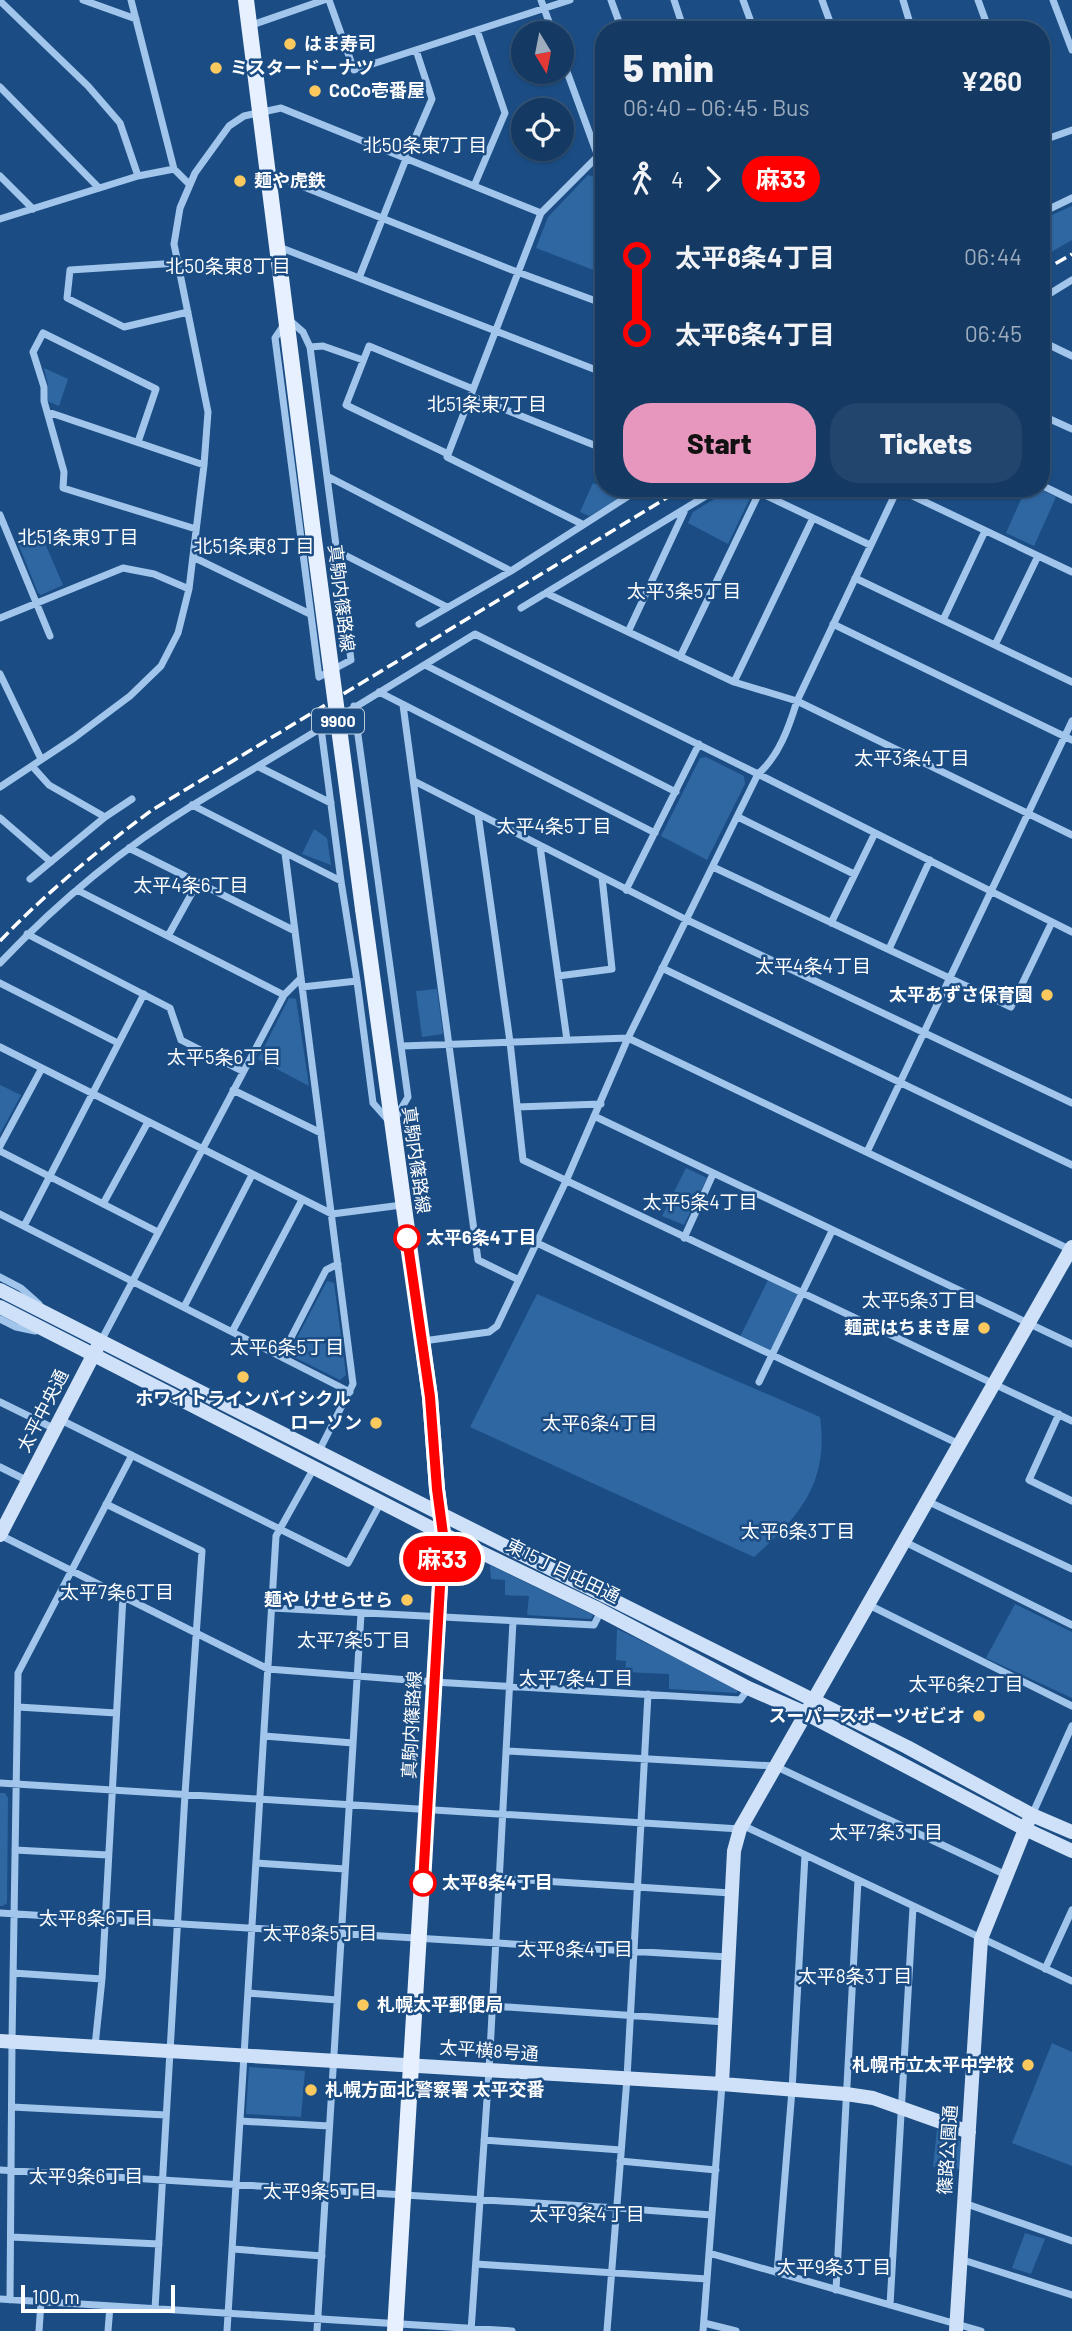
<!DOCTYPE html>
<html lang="en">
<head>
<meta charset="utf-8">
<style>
	body { margin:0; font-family:Barlow,"Noto Sans JP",sans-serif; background:#21456c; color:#f1f3f6; height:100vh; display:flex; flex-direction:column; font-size:26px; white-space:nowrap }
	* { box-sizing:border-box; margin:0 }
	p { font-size:23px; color:#9dadbe }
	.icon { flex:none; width:38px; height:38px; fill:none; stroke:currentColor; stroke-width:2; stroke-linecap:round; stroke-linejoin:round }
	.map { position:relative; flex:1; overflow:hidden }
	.sheet { position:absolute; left:595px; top:21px; width:455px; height:476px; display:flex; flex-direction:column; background:#143a63; border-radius:28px; box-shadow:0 2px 5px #0004,0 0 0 2px #335478 }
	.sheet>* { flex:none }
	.badge { padding:0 14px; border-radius:23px; font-size:24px; line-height:46px }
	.needle { width:46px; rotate:170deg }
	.controls { position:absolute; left:511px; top:21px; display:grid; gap:14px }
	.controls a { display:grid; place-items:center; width:63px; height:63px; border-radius:50%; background:#143a63; box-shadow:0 2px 5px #0004,0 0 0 2px #335478; font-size:35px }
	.scale { position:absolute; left:21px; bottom:18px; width:154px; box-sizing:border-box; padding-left:7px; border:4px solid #fff; border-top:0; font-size:19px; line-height:24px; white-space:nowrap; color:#fff; -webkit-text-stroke:5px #1b4d84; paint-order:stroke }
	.map>.badge { position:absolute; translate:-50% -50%; box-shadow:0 0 0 4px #fff }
	.legs { display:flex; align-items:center; gap:10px; height:77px; padding:0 28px; font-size:23px }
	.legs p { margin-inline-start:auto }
	.summary { display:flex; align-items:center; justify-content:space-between; height:119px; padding:0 28px }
	h1 { font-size:38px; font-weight:800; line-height:52px }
	.button { display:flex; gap:14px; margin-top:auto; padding:14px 28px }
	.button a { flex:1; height:80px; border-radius:28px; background:#e797bd; color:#111; font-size:28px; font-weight:800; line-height:80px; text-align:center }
	.button a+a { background:#21456c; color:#f1f3f6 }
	ul { padding:0 28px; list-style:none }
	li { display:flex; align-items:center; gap:24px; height:77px; font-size:26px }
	li i { display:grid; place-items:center; width:10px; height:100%; margin:0 9px; background:currentColor }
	li i::after { content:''; width:18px; height:18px; margin:-9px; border:5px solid; border-radius:50%; background:#143a63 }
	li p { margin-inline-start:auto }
	li:first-child i { background:linear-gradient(#0000 50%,currentColor 0) }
	li:last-child i { background:linear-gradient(currentColor 50%,#0000 0) }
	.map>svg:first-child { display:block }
	.green { fill:#2f67a2 }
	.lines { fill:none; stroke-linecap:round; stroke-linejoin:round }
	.street { stroke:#a2c5eb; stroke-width:7 }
	.secondary { stroke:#cee1f8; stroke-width:14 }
	.primary { stroke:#e6f0ff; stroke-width:16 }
	.rail { stroke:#fff; stroke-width:3.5; stroke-dasharray:12 5; stroke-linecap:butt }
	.primary-bridge { stroke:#e6f0ff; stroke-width:16 }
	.line-1-casing { stroke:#fff; stroke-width:16 }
	.line-1 { stroke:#f00; stroke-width:10 }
	.poi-dot { fill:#fcc95f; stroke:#1b4d84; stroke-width:2.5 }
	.stop-1-dot { fill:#fff; stroke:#f00; stroke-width:3.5 }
	.labels { text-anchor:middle; stroke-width:5; stroke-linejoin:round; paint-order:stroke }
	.shield { fill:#1b4d84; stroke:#bbcada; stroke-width:2 }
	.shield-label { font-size:16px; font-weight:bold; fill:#fff }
	.poi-label { font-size:18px; font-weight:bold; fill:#fff; stroke:#1b4d84; text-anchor:start }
	.street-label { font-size:18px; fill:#fff; stroke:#1b4d84 }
	.stop-label { font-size:18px; font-weight:bold; fill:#fff; stroke:#1b4d84; text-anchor:start }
	.neighbourhood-label { font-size:19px; fill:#fff; stroke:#1b4d84 }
</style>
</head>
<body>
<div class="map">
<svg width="1072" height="2331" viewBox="0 0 1072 2331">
	<rect width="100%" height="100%" fill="#1b4d84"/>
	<path class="green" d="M 588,175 L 594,177 L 604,204 L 604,274 L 536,248 L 548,217 Z
		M 1072,206 L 1072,240 L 1041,258 L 1041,220 Z
		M 44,368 L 68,379 L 59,406 L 47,401 L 48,385 Z
		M 593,483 L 625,496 L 589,516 L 580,512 Z
		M 738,488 L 750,495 L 750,498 L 728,544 L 688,523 L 693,512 L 729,490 Z
		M 1026,488 L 1037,488 L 1056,497 L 1034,546 L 1006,533 Z
		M 41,534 L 63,585 L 41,595 L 38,593 L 18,543 Z
		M 706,757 L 744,776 L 745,784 L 707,860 L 661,836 L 700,758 Z
		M 314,829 L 327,838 L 331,865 L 302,854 Z
		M 437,989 L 443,1034 L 422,1037 L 416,991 Z
		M 289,998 L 296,999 L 309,1086 L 258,1059 Z
		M 0,1085 L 21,1095 L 0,1134 Z
		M 686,1168 L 707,1178 L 684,1225 L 662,1216 Z
		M 769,1278 L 802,1294 L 772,1354 L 739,1339 Z
		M 327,1281 L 334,1283 L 346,1375 L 340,1380 L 292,1356 L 290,1351 Z
		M 537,1294 L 820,1417 C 829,1483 800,1516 754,1557 L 470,1427 Z
		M 490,1565 L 593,1615 L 591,1619 L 527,1615 L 529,1596 L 505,1595 L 505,1580 L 491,1579 Z
		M 1015,1604 L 1072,1632 L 1072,1698 L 986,1658 Z
		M 617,1629 L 738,1688 L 737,1693 L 669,1689 L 669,1674 L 625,1672 L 626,1661 L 616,1660 Z
		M 0,1793 L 5,1793 L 8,1798 L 7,1903 L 3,1906 L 0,1906 Z
		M 1052,2043 L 1072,2052 L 1072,2166 L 1012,2143 Z
		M 249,2067 L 305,2071 L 301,2117 L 246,2114 Z
		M 937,2130 C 967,2139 962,2140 961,2169 L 933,2167 Z
		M 1025,2233 L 1045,2239 L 1031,2274 L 1012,2268 Z"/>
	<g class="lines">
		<path class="street" d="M 83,0 L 136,19
			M 131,0 L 174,169
			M 329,0 L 354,70 L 570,0
			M 541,0 L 553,33
			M 611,0 L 622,30
			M 674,0 L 684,30
			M 743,0 L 754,30
			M 822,0 L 833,30
			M 903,0 L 912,30
			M 978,0 L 989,30
			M 1053,0 L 1072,50
			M 0,1 L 88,86 L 120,123 L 138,176
			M 249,26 L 324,0
			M 562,58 L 604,173
			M 0,87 L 99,188
			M 1041,141 L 1072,130
			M 269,173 L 512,270 L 604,304
			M 0,176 L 33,209
			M 474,186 L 505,113 L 477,30
			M 1041,213 L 1072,198
			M 0,219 L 138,176 L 174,169 L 189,184
			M 279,247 L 604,373
			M 178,263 L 70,270 L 67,298 L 124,327 L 188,312
			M 359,278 L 406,159 L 432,99 L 416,50
			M 1041,299 L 1072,280
			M 288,319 L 303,332 L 310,347 L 351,660 L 319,677 L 275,338 Z
			M 1041,341 L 1072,356
			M 310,347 L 323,346 L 363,360
			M 471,396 L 604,449
			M 48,412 L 204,465
			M 1041,415 L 1072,429
			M 138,442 L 156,389 L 43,333 L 33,352 L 44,387 L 44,401 L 64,472 L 63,488 L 196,529
			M 448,454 L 346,405 L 369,346 L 473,389
			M 327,476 L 511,571
			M 1041,485 L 1072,500
			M 750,488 L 870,545
			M 896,488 L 1072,572
			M 0,515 L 50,636
			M 582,524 L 447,457 L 541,213 L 598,156 L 604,154
			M 337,551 L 447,607
			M 193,557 L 310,614
			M 855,578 L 1072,682
			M 546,593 L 734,682 L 797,701 L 1072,835
			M 521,608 L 719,488
			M 0,618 L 123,568 L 154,574 L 189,589
			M 943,620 L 985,531
			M 419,624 L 511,571 L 641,488
			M 833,624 L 1072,740
			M 628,632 L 684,512
			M 995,645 L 1038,556
			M 680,657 L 759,493
			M 425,665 L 676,792
			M 0,674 L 41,759
			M 734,682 L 813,518
			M 379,692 L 655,833
			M 403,705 L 478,1260 L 519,1280
			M 354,706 L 408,1097 L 395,1119
			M 32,766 L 49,785 L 105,817
			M 259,767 L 331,803
			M 414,781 L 685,919 L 1072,1103
			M 0,787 L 74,738 L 130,696 L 161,666 L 178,633 L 189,589 L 204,465 L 208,412 L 174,244 L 180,208 L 195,173 L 229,126 L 244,116 L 281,108 L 541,213
			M 192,805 L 341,881
			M 478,814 L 510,1042 L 523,1160 L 1072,1421
			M 738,817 L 854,874
			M 0,818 L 51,862
			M 540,846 L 567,1040
			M 129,848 L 295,931
			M 285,853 L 353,1384 L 319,1451
			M 713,867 L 1011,1007 L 1052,922
			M 30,879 L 105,817 L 132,799
			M 77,890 L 284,995
			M 626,890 L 699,744
			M 831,923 L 875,833
			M 27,934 L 170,1008 L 181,1040 L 242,1071
			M 168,936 L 198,882
			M 889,949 L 930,860
			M 0,963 C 57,903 123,848 193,805 C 236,779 279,754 321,728
			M 662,968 L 1072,1165
			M 558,976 L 612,969 L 602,877
			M 0,983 L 118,1043
			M 302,987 L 357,981
			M 402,1046 L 628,1038 L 1071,1250
			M 0,1047 L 332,1214 L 402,1205
			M 233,1090 L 321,1133
			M 517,1107 L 601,1104
			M 594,1116 L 1072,1344
			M 388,1120 L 373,1103 L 357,981 L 341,881 L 321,728 L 475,634 L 758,774 C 779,756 789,727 797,701 L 898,488
			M 0,1146 L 42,1068
			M 0,1151 L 158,1232
			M 867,1152 L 1072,721
			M 103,1204 L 148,1122
			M 0,1214 L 350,1392
			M 24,1226 L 144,994
			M 684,1238 L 713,1174
			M 537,1243 L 959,1444
			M 0,1277 L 21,1288 L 39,1304
			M 184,1307 L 252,1175
			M 0,1319 L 16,1327 L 35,1331
			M 232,1332 L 302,1200
			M 101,1341 L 284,995 L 301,978
			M 423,1341 L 489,1332 L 497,1326 L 566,1181 L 628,1038 L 758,774 L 1072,932
			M 281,1357 L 326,1270 L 338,1264
			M 759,1382 L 832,1231
			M 0,1402 L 55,1429
			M 1059,1414 L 1029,1480 L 1072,1501
			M 61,1420 L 348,1563 L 381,1502
			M 0,1467 L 28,1481
			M 927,1501 L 1072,1569
			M 106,1504 L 202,1551 L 185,1794 L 155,2309
			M 0,1535 L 268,1669 L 434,1682 L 740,1700 L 748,1689
			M 903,1541 L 1072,1625
			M 867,1604 L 1072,1706
			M 272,1608 L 594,1625 L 601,1611
			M 18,1707 L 116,1713
			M 264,1736 L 353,1743
			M 506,1751 L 775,1766 L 1006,1875
			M 0,1783 L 740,1829
			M 1032,1815 L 1072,1726
			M 742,1825 L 1072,1981
			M 15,1850 L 108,1855
			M 256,1863 L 345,1869
			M 498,1878 L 731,1893
			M 0,1913 L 728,1957
			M 1045,1969 L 1072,1910
			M 13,1973 L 102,1979
			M 248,1993 L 337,2000
			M 492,2006 L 725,2022
			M 95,2046 L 102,1979 L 123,1596
			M 12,2107 L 166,2115
			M 240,2121 L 329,2126
			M 484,2140 L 621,2150
			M 620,2161 L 716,2170
			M 0,2170 L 617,2208 L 712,2215
			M 964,2203 L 1072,2241
			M 11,2237 L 159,2244
			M 233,2249 L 322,2256
			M 709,2253 L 981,2331
			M 960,2259 L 1072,2295
			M 476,2264 L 707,2279
			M 777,2273 L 792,2090 L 805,1855
			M 836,2290 L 858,1880
			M 0,2299 L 512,2331
			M 10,2300 L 12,2041 L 18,1673 L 132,1455
			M 890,2305 L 913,1907
			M 704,2323 L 736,2331
			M 39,2331 L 41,2302
			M 108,2331 L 110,2306
			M 227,2331 L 276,1536 L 314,1468
			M 317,2331 L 361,1614
			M 471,2331 L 489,2070 L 513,1621
			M 607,2331 L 627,2078 L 648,1694
			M 703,2331 L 722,2084"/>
		<path class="secondary" d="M 0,1290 L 441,1514 L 907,1747 L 1032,1815 L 1072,1832
			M 0,1307 L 443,1534 L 596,1608 L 748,1688 L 805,1713 L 1025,1829 L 1072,1851
			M 0,1535 L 97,1348
			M 0,2041 L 722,2084 L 846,2094 L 873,2098 L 969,2132
			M 722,2084 L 734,1851 L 740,1829 L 1072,1247
			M 956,2331 L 981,1939 L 1028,1822"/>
		<path class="primary" d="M 246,0 L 313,532
			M 363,909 L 430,1397 L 437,1489 L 443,1534 L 395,2331"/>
		<path class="rail" d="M 1041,272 L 1072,254
			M 0,941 C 47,892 98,850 152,810 L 683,488"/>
		<path class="primary-bridge" d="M 313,532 L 363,909"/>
	</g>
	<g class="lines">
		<defs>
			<path id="line-1" d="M 407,1238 L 430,1397 L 437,1489 L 443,1534 L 423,1883"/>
		</defs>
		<use href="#line-1" class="line-1-casing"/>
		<use href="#line-1" class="line-1"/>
	</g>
	<g class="poi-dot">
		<circle cx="290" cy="44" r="7"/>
		<circle cx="216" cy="68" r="7"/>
		<circle cx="315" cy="91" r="7"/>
		<circle cx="240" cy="181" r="7"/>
		<circle cx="1047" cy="995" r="7"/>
		<circle cx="984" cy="1328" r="7"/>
		<circle cx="243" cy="1377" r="7"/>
		<circle cx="376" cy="1423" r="7"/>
		<circle cx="407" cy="1600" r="7"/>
		<circle cx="979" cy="1716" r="7"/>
		<circle cx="363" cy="2005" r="7"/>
		<circle cx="1028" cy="2065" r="7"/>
		<circle cx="311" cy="2090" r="7"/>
	</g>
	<g class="stop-1-dot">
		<circle cx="407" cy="1238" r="12"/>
		<circle cx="423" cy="1883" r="12"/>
	</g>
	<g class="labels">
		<rect class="shield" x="312" y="708.5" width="52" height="25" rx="5"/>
		<g class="shield-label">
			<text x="338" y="727">9900</text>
		</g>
		<g class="poi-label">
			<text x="304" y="50">はま寿司</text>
			<text x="230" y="74">ミスタードーナツ</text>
			<text x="329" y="97">CoCo壱番屋</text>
			<text x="254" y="187">麺や虎鉄</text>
			<text x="1033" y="1001" text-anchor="end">太平あずさ保育園</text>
			<text x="970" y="1334" text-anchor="end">麺武はちまき屋</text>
			<text x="243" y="1405" text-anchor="middle">ホワイトラインバイシクル</text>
			<text x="362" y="1429" text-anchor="end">ローソン</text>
			<text x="393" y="1606" text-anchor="end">麺や けせらせら</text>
			<text x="965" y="1722" text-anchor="end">スーパースポーツゼビオ</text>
			<text x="377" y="2011">札幌太平郵便局</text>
			<text x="1014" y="2071" text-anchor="end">札幌市立太平中学校</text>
			<text x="325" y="2096">札幌方面北警察署 太平交番</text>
		</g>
		<g class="street-label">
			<text transform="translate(341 598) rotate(83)" y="6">真駒内篠路線</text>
			<text transform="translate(416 1160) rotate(82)" y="6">真駒内篠路線</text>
			<text transform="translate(43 1411) rotate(-63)" y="6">太平中央通</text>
			<text transform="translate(563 1571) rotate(26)" y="6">東15丁目屯田通</text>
			<text transform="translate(412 1725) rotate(-87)" y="6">真駒内篠路線</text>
			<text transform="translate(489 2051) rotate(4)" y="6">太平横8号通</text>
			<text transform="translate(948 2150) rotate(-86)" y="6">篠路公園通</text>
		</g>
		<g class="stop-label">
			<text x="426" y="1244">太平6条4丁目</text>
			<text x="442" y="1889">太平8条4丁目</text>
		</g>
		<g class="neighbourhood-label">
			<text x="425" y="152">北50条東7丁目</text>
			<text x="228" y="273">北50条東8丁目</text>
			<text x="487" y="411">北51条東7丁目</text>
			<text x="78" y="544">北51条東9丁目</text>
			<text x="254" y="553">北51条東8丁目</text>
			<text x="684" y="598">太平3条5丁目</text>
			<text x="912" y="765">太平3条4丁目</text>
			<text x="554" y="833">太平4条5丁目</text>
			<text x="191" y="892">太平4条6丁目</text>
			<text x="813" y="973">太平4条4丁目</text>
			<text x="224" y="1064">太平5条6丁目</text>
			<text x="700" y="1209">太平5条4丁目</text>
			<text x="919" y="1307">太平5条3丁目</text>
			<text x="287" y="1354">太平6条5丁目</text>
			<text x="600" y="1430">太平6条4丁目</text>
			<text x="798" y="1538">太平6条3丁目</text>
			<text x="117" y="1599">太平7条6丁目</text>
			<text x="354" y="1647">太平7条5丁目</text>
			<text x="576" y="1685">太平7条4丁目</text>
			<text x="966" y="1691">太平6条2丁目</text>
			<text x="886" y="1839">太平7条3丁目</text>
			<text x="96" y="1925">太平8条6丁目</text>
			<text x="320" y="1940">太平8条5丁目</text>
			<text x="575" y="1956">太平8条4丁目</text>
			<text x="855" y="1983">太平8条3丁目</text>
			<text x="86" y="2183">太平9条6丁目</text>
			<text x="320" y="2198">太平9条5丁目</text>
			<text x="587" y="2221">太平9条4丁目</text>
			<text x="834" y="2274">太平9条3丁目</text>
		</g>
	</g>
</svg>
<div class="controls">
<a><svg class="needle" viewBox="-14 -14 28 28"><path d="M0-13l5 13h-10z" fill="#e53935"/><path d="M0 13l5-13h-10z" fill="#9dadbe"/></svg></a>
<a><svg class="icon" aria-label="locate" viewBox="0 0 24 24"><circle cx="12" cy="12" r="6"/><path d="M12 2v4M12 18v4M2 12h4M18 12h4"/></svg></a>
</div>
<div class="scale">100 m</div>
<b class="badge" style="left:442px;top:1559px;background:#f00;color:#fff">麻33</b>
<section class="sheet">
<div class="summary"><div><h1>5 min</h1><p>06:40 – 06:45 · Bus</p></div><b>¥260</b></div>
<div class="legs"><svg class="icon" aria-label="walk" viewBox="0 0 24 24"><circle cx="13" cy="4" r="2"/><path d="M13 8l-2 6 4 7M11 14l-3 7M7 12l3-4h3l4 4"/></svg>4<svg class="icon" aria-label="forward" viewBox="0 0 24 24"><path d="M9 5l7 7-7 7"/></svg><b class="badge" style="background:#f00;color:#fff">麻33</b></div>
<ul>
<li><i style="color:#f00"></i><b>太平8条4丁目</b><p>06:44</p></li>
<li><i style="color:#f00"></i><b>太平6条4丁目</b><p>06:45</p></li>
</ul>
<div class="button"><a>Start</a><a>Tickets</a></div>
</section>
</div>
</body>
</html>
